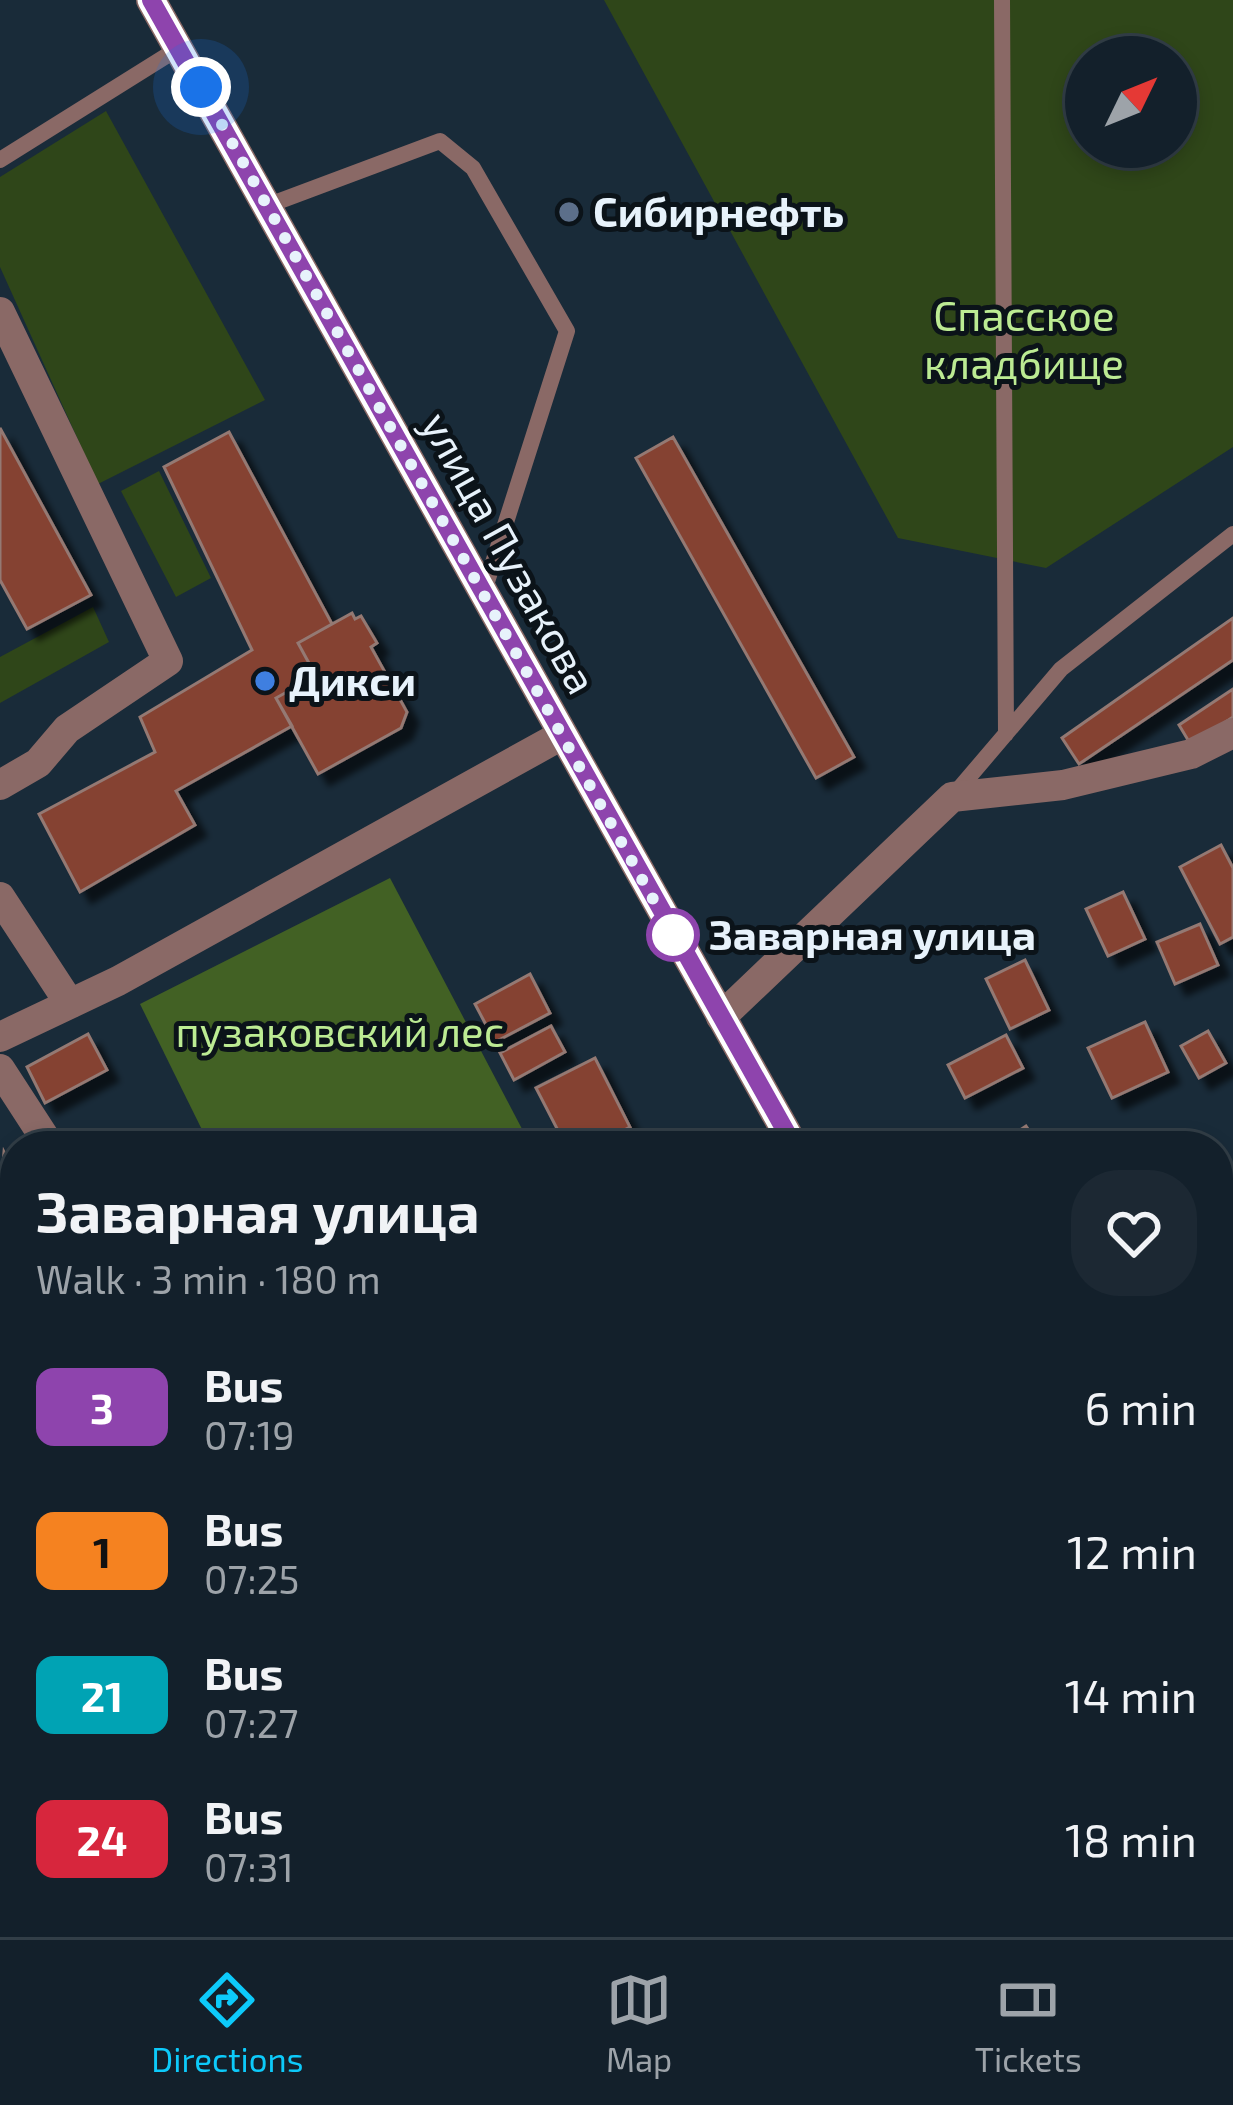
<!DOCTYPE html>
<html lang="en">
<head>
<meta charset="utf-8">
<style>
	body { margin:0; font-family:"Exo 2",sans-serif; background:#1c2833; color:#f1f3f6; height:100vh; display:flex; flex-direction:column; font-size:45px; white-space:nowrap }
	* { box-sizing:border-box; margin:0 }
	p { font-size:39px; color:#9da3a9 }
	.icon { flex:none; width:66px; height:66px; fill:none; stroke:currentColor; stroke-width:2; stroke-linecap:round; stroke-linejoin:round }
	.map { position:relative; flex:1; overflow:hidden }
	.side { position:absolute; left:0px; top:1131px; width:1233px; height:807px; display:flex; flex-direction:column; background:#13202b; border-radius:48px 48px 0 0; box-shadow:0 6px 18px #0003,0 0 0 3px #323e47 }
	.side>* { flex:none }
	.badge { padding:0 24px; border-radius:18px; font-size:42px; line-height:78px }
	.needle { width:78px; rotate:47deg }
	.buttons { position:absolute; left:1065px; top:36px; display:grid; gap:24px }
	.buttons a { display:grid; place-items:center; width:132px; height:132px; border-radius:50%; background:#13202b; box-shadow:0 6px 18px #0003,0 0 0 3px #323e47; font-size:60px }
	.you { position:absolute; width:60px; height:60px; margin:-30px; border:9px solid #fff; border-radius:50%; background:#1a73e8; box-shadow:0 0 0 18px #1a73e833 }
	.map>.badge { position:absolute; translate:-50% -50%; box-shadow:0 0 0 6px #fff }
	.round { display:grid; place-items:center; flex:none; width:126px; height:126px; border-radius:48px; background:#1c2833 }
	.summary { display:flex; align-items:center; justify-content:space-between; height:204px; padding:0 36px }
	h1 { font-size:57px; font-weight:700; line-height:90px }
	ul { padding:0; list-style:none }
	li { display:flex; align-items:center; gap:36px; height:144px; padding:0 36px }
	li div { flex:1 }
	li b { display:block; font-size:45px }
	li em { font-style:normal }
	li .badge { min-width:132px; font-weight:700; text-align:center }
	.tab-bar { display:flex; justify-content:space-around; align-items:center; height:168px; border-top:3px solid #323e47; background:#13202b; font-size:33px; color:#9da3a9 }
	.tab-bar a { display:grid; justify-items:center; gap:6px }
	.tab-bar .selected { color:#0dcafa }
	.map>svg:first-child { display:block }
	.green { fill:#2f4619; fill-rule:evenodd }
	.forest { fill:#426124 }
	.building { fill:#854233; stroke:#947973; stroke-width:3; filter:url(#shadow) }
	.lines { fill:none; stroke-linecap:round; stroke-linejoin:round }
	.service { stroke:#8a6966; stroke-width:16 }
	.minor { stroke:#8a6966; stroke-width:30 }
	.tertiary { stroke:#8a6966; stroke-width:30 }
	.line-casing { stroke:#fff; stroke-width:27 }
	.line { stroke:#8e44ad; stroke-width:18 }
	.walk { stroke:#e7f2fb; stroke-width:12; stroke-dasharray:0 21.6 }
	.service-dot { fill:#5c6f8a; stroke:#0b1319; stroke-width:4.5 }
	.shop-dot { fill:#3f7fe0; stroke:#0b1319; stroke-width:4.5 }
	.stop-dot { fill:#fff; stroke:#8e44ad; stroke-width:6 }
	.labels { text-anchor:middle; stroke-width:10; stroke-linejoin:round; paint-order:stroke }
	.poi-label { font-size:42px; font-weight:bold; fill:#e7f2fb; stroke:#0b1319; text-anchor:start }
	.park-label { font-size:42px; fill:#bceb93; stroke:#0b1319 }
	.street-label { font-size:42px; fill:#e7f2fb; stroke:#0b1319 }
	.stop-label { font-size:42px; font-weight:bold; fill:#e7f2fb; stroke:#0b1319; text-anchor:start }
</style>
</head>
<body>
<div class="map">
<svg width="1233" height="1937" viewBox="0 0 1233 1937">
	<defs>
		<filter id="shadow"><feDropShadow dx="11" dy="11" stdDeviation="3" flood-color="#0009"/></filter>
	</defs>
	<rect width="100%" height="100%" fill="#192b39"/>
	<path class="green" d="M 604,0 L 1233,0 L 1233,447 L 1046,568 L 898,538 ZM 1086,57 L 1176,57 L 1176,147 L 1086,147 Z
		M 106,111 L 265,400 L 98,484 L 0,267 L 0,177 Z
		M 159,471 L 211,578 L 176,597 L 121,491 Z
		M 93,607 L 109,642 L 0,703 L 0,657 Z"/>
	<path class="forest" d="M 390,878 L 531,1146 L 210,1146 L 140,1004 Z"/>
	<path class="building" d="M 0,428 L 91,595 L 27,629 L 0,580 Z
		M 229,432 L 332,624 L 298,643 L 316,676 L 276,698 L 292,726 L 176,791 L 195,825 L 80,892 L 39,814 L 155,752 L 140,717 L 252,650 L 164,467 Z
		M 673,437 L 854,757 L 816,778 L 636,458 Z
		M 352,613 L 355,619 L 361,616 L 377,643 L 371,647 L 407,712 L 401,728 L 318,774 L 276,698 L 316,676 L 298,643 Z
		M 1233,618 L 1233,660 L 1079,764 L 1062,738 Z
		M 1233,689 L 1233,717 L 1191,745 L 1179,725 Z
		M 1221,845 L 1233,868 L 1233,937 L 1220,944 L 1180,867 Z
		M 1123,892 L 1145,939 L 1108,956 L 1086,909 Z
		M 1200,924 L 1218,965 L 1175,984 L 1157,942 Z
		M 1025,960 L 1049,1010 L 1010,1029 L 986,979 Z
		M 530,974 L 550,1013 L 495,1042 L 475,1004 Z
		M 1145,1022 L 1168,1072 L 1112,1098 L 1088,1048 Z
		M 551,1026 L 565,1052 L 514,1080 L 500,1053 Z
		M 1208,1031 L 1226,1063 L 1199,1078 L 1181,1046 Z
		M 88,1034 L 107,1070 L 45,1103 L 27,1067 Z
		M 1006,1035 L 1023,1068 L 965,1098 L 948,1065 Z
		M 595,1058 L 630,1127 L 593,1146 L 566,1146 L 536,1088 Z
		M 1026,1126 L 1040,1146 L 996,1146 Z
		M 4,1152 L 15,1173 L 15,1191 L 0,1199 Z
		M 1218,1276 L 1233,1304 L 1218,1312 Z
		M 1233,1553 L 1233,1615 L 1231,1616 L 1218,1593 L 1218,1561 Z
		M 15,1567 L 15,1794 L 0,1766 L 0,1575 Z
		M 877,1923 L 928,1923 L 936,1937 L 852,1937 Z
		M 187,1924 L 194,1937 L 164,1937 Z"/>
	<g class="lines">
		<path class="service" d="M 1002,0 L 1006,734
			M 0,160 L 179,48
			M 269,205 L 440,141 L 473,168 L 567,331 L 484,591
			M 952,797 L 1061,669 L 1233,534
			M 0,1838 L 15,1864
			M 48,1923 L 56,1937"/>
		<path class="minor" d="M 0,312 L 168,661 L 67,729 L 38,763 L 0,785
			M 0,897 L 70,1004
			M 721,1017 L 952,797 L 1063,785 L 1191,754 L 1233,733
			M 0,1037 L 118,981 L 562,735
			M 0,1069 L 50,1146
			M 1218,1474 L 1233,1468
			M 307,1937 L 337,1923"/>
		<path class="tertiary" d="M 151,0 L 794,1146
			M 1218,1891 L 1233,1917"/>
	</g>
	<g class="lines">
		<defs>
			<path id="line" d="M 151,0 L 794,1146"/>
		</defs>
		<use href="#line" class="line-casing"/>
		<use href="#line" class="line"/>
		<path class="walk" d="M 201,87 L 673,935"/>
	</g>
	<circle class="service-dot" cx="569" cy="212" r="12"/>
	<circle class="shop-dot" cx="265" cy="681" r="12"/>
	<circle class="stop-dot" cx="673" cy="935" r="24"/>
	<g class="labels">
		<g class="poi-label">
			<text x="593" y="227">Сибирнефть</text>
			<text x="289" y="696">Дикси</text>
		</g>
		<g class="park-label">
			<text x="1024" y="331">Спасское<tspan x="1024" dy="48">кладбище</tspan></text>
			<text x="340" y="1047">пузаковский лес</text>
		</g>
		<g class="street-label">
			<text transform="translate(509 553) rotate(61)" y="15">улица Пузакова</text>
		</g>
		<g class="stop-label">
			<text x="709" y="950">Заварная улица</text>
		</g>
	</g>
</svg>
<div class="buttons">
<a><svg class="needle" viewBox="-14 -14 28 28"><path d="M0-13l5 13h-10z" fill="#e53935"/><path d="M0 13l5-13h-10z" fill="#9da3a9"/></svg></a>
</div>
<div class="you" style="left:201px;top:87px"></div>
<section class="side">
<div class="summary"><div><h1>Заварная улица</h1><p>Walk · 3 min · 180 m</p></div><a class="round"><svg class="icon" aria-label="heart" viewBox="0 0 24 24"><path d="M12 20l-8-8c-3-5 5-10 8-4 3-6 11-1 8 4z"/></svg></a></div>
<ul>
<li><span class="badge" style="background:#8e44ad;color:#fff">3</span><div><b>Bus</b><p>07:19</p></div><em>6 min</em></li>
<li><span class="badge" style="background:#f58220;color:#111">1</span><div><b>Bus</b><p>07:25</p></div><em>12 min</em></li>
<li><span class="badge" style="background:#00a3b4;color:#fff">21</span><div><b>Bus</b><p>07:27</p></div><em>14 min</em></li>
<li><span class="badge" style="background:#d7263d;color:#fff">24</span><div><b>Bus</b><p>07:31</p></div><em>18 min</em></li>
</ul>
</section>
</div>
<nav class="tab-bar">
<a class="selected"><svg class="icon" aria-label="directions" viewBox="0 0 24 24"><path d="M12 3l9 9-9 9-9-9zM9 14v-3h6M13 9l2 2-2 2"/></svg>Directions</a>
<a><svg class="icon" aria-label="map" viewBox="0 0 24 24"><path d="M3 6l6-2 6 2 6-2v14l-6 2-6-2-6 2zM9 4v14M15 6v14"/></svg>Map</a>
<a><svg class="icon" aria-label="tickets" viewBox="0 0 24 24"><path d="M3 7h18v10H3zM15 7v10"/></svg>Tickets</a>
</nav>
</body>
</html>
